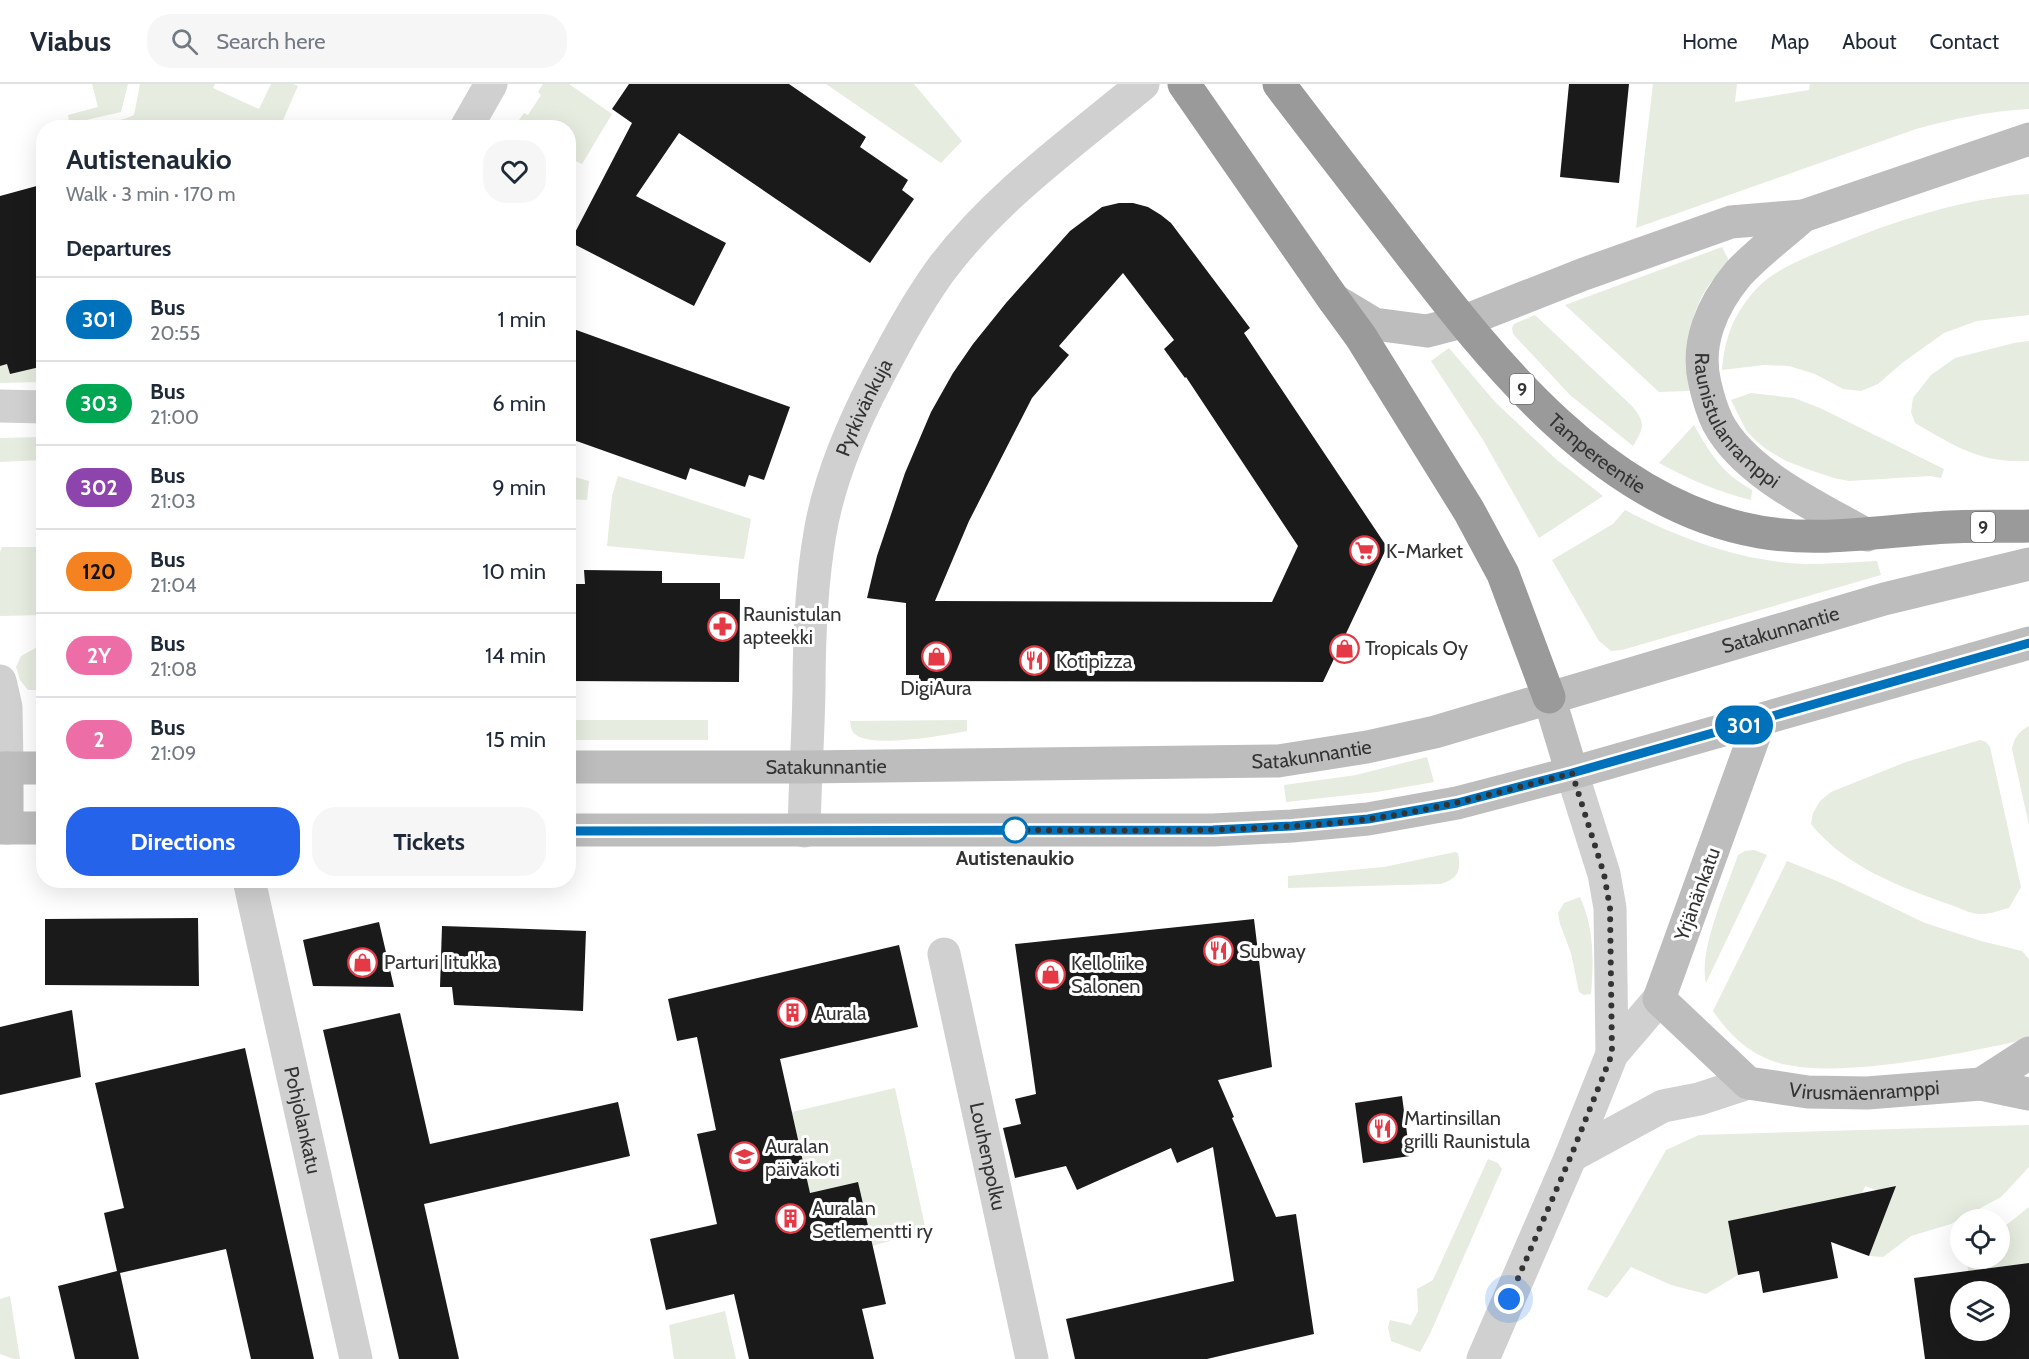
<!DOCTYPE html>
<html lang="en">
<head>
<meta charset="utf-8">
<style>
	body { margin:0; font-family:Cabin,sans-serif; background:#f6f6f7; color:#1f2937; height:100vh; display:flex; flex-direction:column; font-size:22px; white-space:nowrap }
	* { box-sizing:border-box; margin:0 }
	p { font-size:20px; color:#747a83 }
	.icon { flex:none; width:33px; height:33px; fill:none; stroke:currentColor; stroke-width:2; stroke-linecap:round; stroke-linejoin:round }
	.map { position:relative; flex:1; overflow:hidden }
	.details { position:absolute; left:36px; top:36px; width:540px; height:768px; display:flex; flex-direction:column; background:#fff; border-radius:24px; box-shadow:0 6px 24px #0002 }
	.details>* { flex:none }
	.badge { padding:0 12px; border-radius:20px; font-size:21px; line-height:39px }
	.tools { position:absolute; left:1950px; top:1125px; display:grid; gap:12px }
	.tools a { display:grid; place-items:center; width:60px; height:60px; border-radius:50%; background:#fff; box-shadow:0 6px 24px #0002; font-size:30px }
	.you { position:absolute; width:30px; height:30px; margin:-15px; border:4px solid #fff; border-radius:50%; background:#1a73e8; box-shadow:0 0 0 9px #1a73e833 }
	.map>.badge { position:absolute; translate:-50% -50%; box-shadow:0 0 0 3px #fff }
	h2 { padding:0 30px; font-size:22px; line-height:54px }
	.round { display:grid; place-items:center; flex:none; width:63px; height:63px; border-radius:24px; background:#f6f6f7 }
	.headline { display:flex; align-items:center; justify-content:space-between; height:102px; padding:0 30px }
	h1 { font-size:28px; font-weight:700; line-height:45px }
	.cta { display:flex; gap:12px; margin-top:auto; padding:12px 30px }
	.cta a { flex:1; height:69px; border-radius:24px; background:#2563eb; color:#fff; font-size:24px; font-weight:700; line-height:69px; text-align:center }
	.cta a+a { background:#f6f6f7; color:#1f2937 }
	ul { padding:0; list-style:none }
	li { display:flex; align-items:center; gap:18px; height:84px; padding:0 30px; border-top:2px solid #e0e1e3 }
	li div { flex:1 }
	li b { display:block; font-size:22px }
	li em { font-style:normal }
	li .badge { min-width:66px; font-weight:700; text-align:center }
	header { display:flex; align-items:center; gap:36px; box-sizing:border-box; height:84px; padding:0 30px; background:#fff; border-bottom:2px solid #e0e1e3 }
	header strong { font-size:28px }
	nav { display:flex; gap:33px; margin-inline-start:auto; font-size:21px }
	.search { width:420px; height:54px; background:#f6f6f7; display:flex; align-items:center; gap:15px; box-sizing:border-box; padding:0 21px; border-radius:24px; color:#747a83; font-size:22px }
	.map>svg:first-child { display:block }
	.green { fill:#e6ecdf }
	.building { fill:#1a1a1a; fill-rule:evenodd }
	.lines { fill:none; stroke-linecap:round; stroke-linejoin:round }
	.street { stroke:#d0d0d0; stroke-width:33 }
	.secondary { stroke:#bdbdbd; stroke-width:33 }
	.highway { stroke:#9a9a9a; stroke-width:33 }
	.line-casing { stroke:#fff; stroke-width:14 }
	.line { stroke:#0072bc; stroke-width:9 }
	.walk { stroke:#333; stroke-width:6; stroke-dasharray:0 10.8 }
	.stop-dot { fill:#fff; stroke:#0072bc; stroke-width:3 }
	.labels { text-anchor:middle; stroke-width:6; stroke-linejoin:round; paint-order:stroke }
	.shield { fill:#fff; stroke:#707070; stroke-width:1.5 }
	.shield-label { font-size:18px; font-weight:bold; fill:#333 }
	.street-label { font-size:20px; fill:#333; stroke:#fff }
	.poi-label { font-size:20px; fill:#333; stroke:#fff; text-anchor:start }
	.stop-label { font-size:20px; font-weight:bold; fill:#333; stroke:#fff }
</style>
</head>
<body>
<header>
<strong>Viabus</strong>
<div class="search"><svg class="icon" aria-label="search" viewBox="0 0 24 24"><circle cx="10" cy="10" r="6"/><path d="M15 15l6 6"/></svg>Search here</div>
<nav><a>Home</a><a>Map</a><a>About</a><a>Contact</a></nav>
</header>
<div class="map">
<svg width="2029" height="1275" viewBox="0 0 2029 1275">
	<rect width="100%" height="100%" fill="#fff"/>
	<path class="green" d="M 92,0 L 128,0 L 121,28 L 69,40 L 68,31 L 98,23 Z
		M 140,0 L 215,0 L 213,4 L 259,25 L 271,0 L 293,0 L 298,2 L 280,43 L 93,43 L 127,34 L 134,31 Z
		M 543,0 L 569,0 L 612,30 L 582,80 L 569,74 L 568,44 L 514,43 L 524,29 L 528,31 L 541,11 L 538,8 Z
		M 826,0 L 914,0 L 962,57 L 941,79 Z
		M 1653,0 L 1737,0 L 1735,18 L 1809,6 L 1810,0 L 2029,0 L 2029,25 C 1990,27 1953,35 1916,45 L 1636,144 Z
		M 2029,110 L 2029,231 L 1977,237 L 1944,249 L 1902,279 L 1878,300 L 1861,307 L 1843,305 L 1815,290 L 1789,282 L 1764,281 L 1722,286 C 1725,252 1734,229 1758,203 C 1775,185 1811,171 1834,162 C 1897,136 1961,115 2029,110 Z
		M 1722,163 L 1730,179 C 1689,211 1685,259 1689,307 L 1659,308 L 1565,221 Z
		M 1535,231 L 1632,322 C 1646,339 1644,344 1633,362 L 1570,311 L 1513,250 L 1512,244 L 1514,240 Z
		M 2029,257 L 2029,377 C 1979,379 1957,363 1915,339 L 1911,328 L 1913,314 L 1931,291 L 1955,274 L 2014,259 Z
		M 1449,264 L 1496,319 L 1557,376 L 1603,412 L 1539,454 L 1483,356 L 1431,277 Z
		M 7,280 L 43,282 L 43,298 L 0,299 L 0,282 Z
		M 1751,309 L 1794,314 L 1820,324 L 1944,385 L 1941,394 L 1930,392 L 1849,397 L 1834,394 L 1810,386 L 1786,377 L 1766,365 L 1755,356 L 1746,346 L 1731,316 Z
		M 1694,341 C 1711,371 1722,389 1752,406 L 1751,416 C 1718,408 1689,395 1659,379 Z
		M 43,353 L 43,376 L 0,378 L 0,354 Z
		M 568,391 L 589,397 L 587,416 L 569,415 Z
		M 618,392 L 751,435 L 744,475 L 607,462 L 612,412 Z
		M 1625,426 C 1681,455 1740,477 1804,480 C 1828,480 1853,478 1877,477 L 1881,491 L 1622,566 L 1611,567 L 1599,557 L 1552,476 L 1613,440 Z
		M 2,463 L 43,463 L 43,531 L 0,532 L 0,468 Z
		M 39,562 L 43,563 L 43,606 L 28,606 L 20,596 L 16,583 L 21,572 Z
		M 569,636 L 708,636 L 708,656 L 569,656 Z
		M 967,636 L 967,647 C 945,651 871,665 855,650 C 851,647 851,642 850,637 Z
		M 2029,642 L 2029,741 L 2012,665 C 2014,654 2019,647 2029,642 Z
		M 1980,656 L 1986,658 L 1990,663 L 2021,803 L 2009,824 C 2000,826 1991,830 1982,830 C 1972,831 1960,824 1951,821 C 1902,804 1844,782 1811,740 L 1813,729 L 1820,717 L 1831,708 L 1906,678 Z
		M 1427,673 L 1434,698 L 1377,708 L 1286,718 L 1284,701 L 1356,691 Z
		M 1754,766 L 1767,771 L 1706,899 C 1698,866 1727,804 1738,771 L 1745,767 Z
		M 1455,768 L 1458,769 C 1461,787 1459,794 1441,800 L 1288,804 L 1288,792 L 1384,783 Z
		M 1787,777 L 1837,797 L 1925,839 L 1981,857 L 2022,867 L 2029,875 L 2029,955 C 1965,968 1821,1002 1763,973 C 1742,963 1726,946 1713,927 Z
		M 1580,813 C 1594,844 1594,876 1591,910 L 1584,911 L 1579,908 L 1571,869 L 1560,840 L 1558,829 L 1564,819 Z
		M 895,1004 L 926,1147 L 872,1162 L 857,1098 L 810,1109 L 792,1028 Z
		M 2029,1041 L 2029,1083 L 2001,1113 L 1951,1140 L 1911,1152 L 1883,1173 L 1869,1172 L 1892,1112 L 1865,1102 L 1842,1162 L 1823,1118 L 1728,1137 L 1738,1191 L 1706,1210 L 1671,1201 L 1631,1183 L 1607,1214 L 1587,1205 L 1666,1066 L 1699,1051 Z
		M 1488,1075 L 1498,1079 L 1502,1085 L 1430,1250 L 1420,1268 L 1391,1257 L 1388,1243 L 1390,1236 L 1411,1241 L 1418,1227 L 1417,1205 L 1433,1196 Z
		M 2029,1123 L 2029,1179 L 1968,1187 L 1967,1175 L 2000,1174 L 2000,1146 Z
		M 10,1212 L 20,1275 L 14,1275 L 0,1270 L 0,1215 Z
		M 725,1227 L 736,1275 L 674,1275 L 669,1241 Z"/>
	<path class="building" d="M 629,0 L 789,0 L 866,53 L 860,63 L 908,96 L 902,106 L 914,115 L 870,179 L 679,49 L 636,112 L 726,159 L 694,222 L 570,158 L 632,39 L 612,25 Z
		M 1569,0 L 1629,0 L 1619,99 L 1560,93 Z
		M 44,100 L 44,282 L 10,290 L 7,280 L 0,282 L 0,112 Z
		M 1119,119 L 1133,119 L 1148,123 L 1161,131 L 1171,139 L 1250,244 L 1244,249 L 1387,463 L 1323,598 L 919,597 L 919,591 L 906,591 L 906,519 L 867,514 L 877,472 L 905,389 L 931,328 L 953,289 L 973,260 L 1006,219 L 1070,147 L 1102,123 ZM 1123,189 L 1174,256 L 1164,265 L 1185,294 L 1186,293 L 1298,462 L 1272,518 L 935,517 L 969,437 L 1032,314 L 1069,271 L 1059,262 Z
		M 568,243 L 790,323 L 764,396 L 749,391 L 745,403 L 690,384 L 686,396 L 568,354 Z
		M 584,486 L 662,487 L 662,499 L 720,499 L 720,515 L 740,515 L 739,598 L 568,597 L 568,500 L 585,500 Z
		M 198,834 L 199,902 L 45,901 L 45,835 Z
		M 1254,835 L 1272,983 L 1218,996 L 1234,1033 L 1232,1034 L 1276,1133 L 1296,1130 L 1314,1250 L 1207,1275 L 1075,1275 L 1066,1235 L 1234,1197 L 1213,1063 L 1177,1079 L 1171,1064 L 1077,1106 L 1066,1082 L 1015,1094 L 1003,1044 L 1021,1040 L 1015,1015 L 1036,1010 L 1015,860 Z
		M 379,838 L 394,903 L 313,902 L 303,856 Z
		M 442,842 L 586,847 L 583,927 L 454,921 L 452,903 L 440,903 Z
		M 899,861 L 918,943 L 780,975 L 810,1109 L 858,1098 L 886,1220 L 862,1225 L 874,1275 L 749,1275 L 734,1210 L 666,1226 L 650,1155 L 717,1140 L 697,1050 L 716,1046 L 697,953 L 677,957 L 668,915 Z
		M 72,926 L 81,993 L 0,1011 L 0,943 Z
		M 400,929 L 430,1060 L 618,1018 L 630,1072 L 424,1120 L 459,1275 L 399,1275 L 323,946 Z
		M 245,964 L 314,1275 L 251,1275 L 226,1165 L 120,1189 L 139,1275 L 75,1275 L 58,1202 L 117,1187 L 104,1129 L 124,1124 L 95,999 Z
		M 1402,1012 L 1410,1072 L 1363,1079 L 1355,1019 Z
		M 1896,1102 L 1869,1172 L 1831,1158 L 1838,1194 L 1763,1209 L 1759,1187 L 1738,1191 L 1728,1137 Z
		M 2029,1179 L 2029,1275 L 1925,1275 L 1914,1194 ZM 1960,1208 L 2000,1208 L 2000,1246 L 1960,1246 Z"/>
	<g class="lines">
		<g class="street">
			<path d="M 466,44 L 491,0"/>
			<path d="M 0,322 L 44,323"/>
			<path d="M 0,597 L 6,623 L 7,684"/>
			<path d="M 1572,689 L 1604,790 L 1610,824 L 1612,970"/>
			<path id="s1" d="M 804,747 C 805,701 808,654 809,607 C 809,554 811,501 820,449 C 829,396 851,344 876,296 C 896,258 915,222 940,187 C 995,113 1073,58 1143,0"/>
			<path id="s2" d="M 249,796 L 356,1275"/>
			<path id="s3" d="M 944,870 L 1032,1275"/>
			<path d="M 1571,1072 L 1663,1022 L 1699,1015 L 1748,999"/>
			<path d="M 1483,1275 L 1571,1072 L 1612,970 L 1659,915"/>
		</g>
		<g class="secondary">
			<path id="s4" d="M 1803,132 C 1782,151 1757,169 1738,190 C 1712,221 1695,260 1705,300 C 1708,313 1712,327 1718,339 C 1745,390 1818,423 1867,451"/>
			<path d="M 1334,216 L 1374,240 L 1427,247 L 1462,238 L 1584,190 L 1731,138 L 1803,132 L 2029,55"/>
			<path d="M 1549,613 L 1572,689"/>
			<path id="s5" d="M 1760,636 L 1659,915 L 1748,999 L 1808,1008 L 1867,1009 L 1981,1000 L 2029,1010"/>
			<path id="s6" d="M 568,683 L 805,683 L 1278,677 L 1367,663 L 1435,648 L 1884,515 L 2029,480"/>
			<path d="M 0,684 L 44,684"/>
			<path d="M 7,684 L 7,744"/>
			<path d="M 0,744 L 44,744"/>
			<path d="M 568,746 L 1213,746 L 1292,742 L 1368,735 L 1457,719 L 1572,689 L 2029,559"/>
			<path d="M 1981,1000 L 2029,969"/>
		</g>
		<g class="highway">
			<path d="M 1184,0 L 1334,216 L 1361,253 L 1469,427 L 1503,490 L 1549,613"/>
			<path id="s7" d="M 1279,0 C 1320,54 1362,108 1403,161 C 1494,279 1604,421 1760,448 C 1818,458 1876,448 1934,444 C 1966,441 1998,443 2029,442"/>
		</g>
	</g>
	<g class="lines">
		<defs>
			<path id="line" d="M 568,747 L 1213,746 L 1292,742 L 1368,735 L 1457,719 L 1572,689 L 2029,559"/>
		</defs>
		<use href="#line" class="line-casing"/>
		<use href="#line" class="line"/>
		<path class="walk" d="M 1015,746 L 1005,746 C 1126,746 1248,750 1368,735 C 1437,726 1504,707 1572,689 L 1604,790 L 1610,824 L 1612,970 L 1571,1072 L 1509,1215"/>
	</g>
	<defs>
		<symbol id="supermarket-ring" viewBox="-11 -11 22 22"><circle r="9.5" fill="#fff" stroke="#e63946" stroke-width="1.5"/><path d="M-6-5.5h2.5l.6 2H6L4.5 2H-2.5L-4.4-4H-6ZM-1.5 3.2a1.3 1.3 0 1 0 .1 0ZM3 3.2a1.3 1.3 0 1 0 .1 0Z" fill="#e63946"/></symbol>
		<symbol id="pharmacy-ring" viewBox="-11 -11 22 22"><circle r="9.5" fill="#fff" stroke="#e63946" stroke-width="1.5"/><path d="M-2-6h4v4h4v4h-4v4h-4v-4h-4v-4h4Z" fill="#e63946"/></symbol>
		<symbol id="shop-ring" viewBox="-11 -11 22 22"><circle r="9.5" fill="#fff" stroke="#e63946" stroke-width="1.5"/><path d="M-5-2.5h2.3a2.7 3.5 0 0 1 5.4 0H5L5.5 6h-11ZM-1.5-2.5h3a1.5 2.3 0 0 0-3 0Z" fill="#e63946"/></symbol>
		<symbol id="restaurant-ring" viewBox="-11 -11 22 22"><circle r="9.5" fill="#fff" stroke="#e63946" stroke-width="1.5"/><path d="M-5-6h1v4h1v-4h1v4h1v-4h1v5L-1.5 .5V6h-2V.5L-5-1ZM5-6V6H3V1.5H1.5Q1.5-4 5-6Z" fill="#e63946"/></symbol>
		<symbol id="building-ring" viewBox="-11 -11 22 22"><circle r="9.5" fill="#fff" stroke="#e63946" stroke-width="1.5"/><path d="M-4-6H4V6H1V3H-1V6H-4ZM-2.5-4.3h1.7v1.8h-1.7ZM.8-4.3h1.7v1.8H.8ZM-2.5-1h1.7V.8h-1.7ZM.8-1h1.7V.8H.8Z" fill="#e63946"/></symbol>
		<symbol id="school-ring" viewBox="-11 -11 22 22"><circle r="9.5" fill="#fff" stroke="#e63946" stroke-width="1.5"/><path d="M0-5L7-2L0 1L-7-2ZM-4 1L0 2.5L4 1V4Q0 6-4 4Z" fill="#e63946"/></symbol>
	</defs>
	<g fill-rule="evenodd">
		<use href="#supermarket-ring" x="1348" y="450" width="33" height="33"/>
		<use href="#pharmacy-ring" x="706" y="526" width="33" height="33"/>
		<use href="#shop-ring" x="1328" y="548" width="33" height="33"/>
		<use href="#shop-ring" x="920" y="556" width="33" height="33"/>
		<use href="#restaurant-ring" x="1018" y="560" width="33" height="33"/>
		<use href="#restaurant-ring" x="1202" y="850" width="33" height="33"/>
		<use href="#shop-ring" x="346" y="862" width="33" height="33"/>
		<use href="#shop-ring" x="1034" y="874" width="33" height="33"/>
		<use href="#building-ring" x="776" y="912" width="33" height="33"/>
		<use href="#restaurant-ring" x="1366" y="1028" width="33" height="33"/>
		<use href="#school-ring" x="728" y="1056" width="33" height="33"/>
		<use href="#building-ring" x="774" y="1118" width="33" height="33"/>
	</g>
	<circle class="stop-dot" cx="1015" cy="746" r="12"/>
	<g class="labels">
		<g class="shield">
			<rect x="1510" y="290" width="24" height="30" rx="4.5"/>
			<rect x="1971" y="428" width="24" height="30" rx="4.5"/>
		</g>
		<g class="shield-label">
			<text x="1522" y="311">9</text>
			<text x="1983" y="449">9</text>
		</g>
		<g class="street-label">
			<text dy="7" stroke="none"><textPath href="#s1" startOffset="432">Pyrkivänkuja</textPath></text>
			<text dy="7" stroke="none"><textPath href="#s4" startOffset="254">Raunistulanramppi</textPath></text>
			<text dy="7" stroke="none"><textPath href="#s7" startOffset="489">Tampereentie</textPath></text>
			<text dy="7" stroke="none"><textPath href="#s6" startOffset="1230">Satakunnantie</textPath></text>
			<text dy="7" stroke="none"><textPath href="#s6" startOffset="744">Satakunnantie</textPath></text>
			<text dy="7" stroke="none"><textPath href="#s6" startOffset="258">Satakunnantie</textPath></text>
			<text transform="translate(1697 810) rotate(-70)" y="7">Yrjänänkatu</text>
			<text dy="7" stroke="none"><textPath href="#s5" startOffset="536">Virusmäenramppi</textPath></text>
			<text dy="7" stroke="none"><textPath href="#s2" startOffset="246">Pohjolankatu</textPath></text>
			<text dy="7" stroke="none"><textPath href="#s3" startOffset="207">Louhenpolku</textPath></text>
		</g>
		<g class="poi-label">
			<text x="1386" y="474">K-Market</text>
			<text x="743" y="537">Raunistulan<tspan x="743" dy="23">apteekki</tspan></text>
			<text x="1365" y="571">Tropicals Oy</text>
			<text x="1056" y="584">Kotipizza</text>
			<text x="936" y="611" text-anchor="middle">DigiAura</text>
			<text x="1239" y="874">Subway</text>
			<text x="384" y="885">Parturi Iitukka</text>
			<text x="1071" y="886">Kelloliike<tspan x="1071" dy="23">Salonen</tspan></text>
			<text x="814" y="936">Aurala</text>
			<text x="1404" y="1041">Martinsillan<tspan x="1404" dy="23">grilli Raunistula</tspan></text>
			<text x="765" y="1069">Auralan<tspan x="765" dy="23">päiväkoti</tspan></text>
			<text x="812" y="1131">Auralan<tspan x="812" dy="23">Setlementti ry</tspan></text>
		</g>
		<g class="stop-label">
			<text x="1015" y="781">Autistenaukio</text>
		</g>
	</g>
</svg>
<div class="tools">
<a><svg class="icon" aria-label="locate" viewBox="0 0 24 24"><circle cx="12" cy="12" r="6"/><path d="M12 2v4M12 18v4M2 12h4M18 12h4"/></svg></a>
<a><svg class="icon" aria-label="layers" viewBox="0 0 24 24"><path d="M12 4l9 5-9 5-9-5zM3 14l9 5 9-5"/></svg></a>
</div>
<div class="you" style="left:1509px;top:1215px"></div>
<b class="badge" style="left:1744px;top:641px;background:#0072bc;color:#fff">301</b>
<section class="details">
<div class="headline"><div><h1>Autistenaukio</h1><p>Walk · 3 min · 170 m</p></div><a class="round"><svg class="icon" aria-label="heart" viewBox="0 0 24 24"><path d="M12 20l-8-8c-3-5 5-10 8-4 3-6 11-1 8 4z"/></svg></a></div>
<h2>Departures</h2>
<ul>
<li><span class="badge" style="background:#0072bc;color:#fff">301</span><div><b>Bus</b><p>20:55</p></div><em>1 min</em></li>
<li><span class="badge" style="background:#00a651;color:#fff">303</span><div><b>Bus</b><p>21:00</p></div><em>6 min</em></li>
<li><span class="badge" style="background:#8e44ad;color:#fff">302</span><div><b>Bus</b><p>21:03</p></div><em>9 min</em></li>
<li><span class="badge" style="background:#f58220;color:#111">120</span><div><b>Bus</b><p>21:04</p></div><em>10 min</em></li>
<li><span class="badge" style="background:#ed6ea7;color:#fff">2Y</span><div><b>Bus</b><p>21:08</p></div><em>14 min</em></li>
<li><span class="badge" style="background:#ed6ea7;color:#fff">2</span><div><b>Bus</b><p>21:09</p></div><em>15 min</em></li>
</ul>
<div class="cta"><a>Directions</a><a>Tickets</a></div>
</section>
</div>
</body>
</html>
